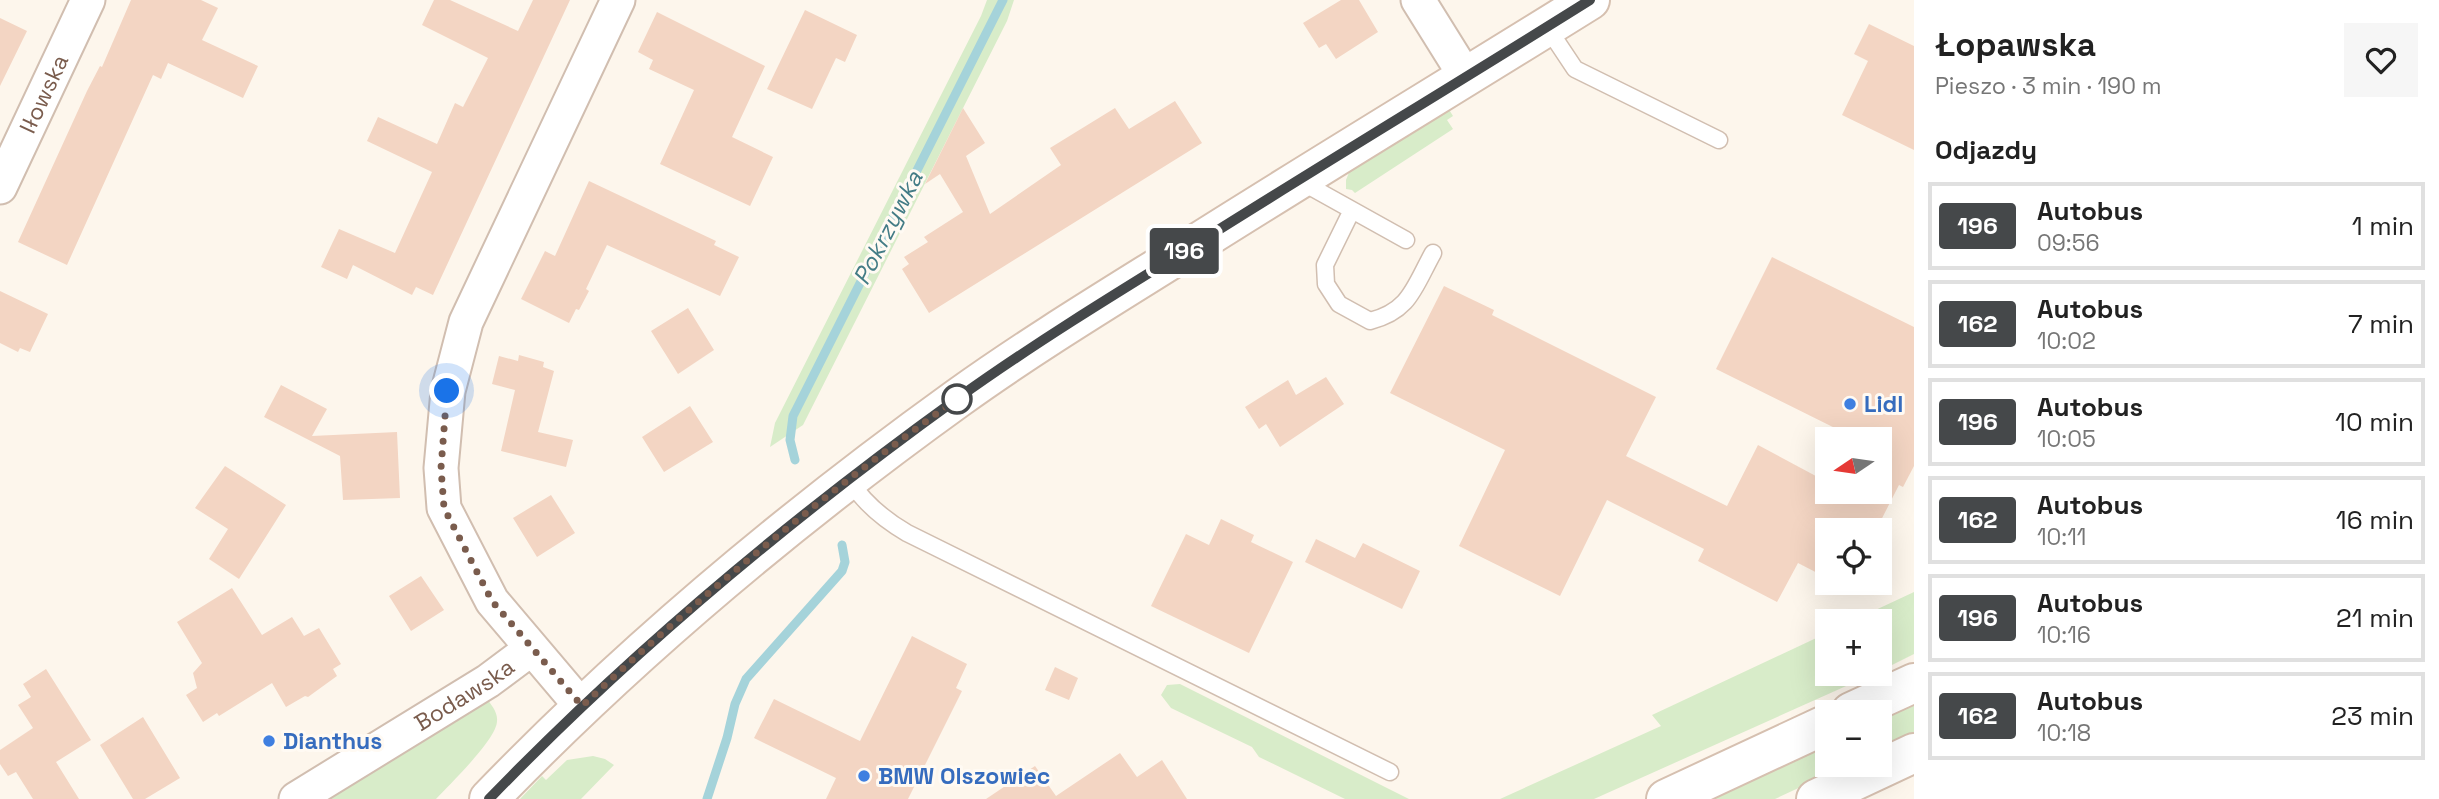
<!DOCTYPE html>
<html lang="pl">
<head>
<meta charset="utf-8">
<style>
	body { margin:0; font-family:"Space Grotesk",sans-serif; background:#f6f6f6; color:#222; height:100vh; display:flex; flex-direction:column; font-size:26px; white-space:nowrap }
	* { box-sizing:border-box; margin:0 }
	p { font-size:23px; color:#767676 }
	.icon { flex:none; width:38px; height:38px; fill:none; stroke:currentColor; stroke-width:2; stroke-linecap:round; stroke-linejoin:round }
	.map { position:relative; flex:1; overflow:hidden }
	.side { display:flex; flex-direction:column; background:#fff; width:525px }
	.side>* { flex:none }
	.badge { padding:0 14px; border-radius:5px; font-size:24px; line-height:46px }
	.needle { width:46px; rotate:257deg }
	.tools { position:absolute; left:1815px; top:427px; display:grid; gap:14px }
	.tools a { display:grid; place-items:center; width:77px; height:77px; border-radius:0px; background:#fff; box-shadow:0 7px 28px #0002; font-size:35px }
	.you { position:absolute; width:35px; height:35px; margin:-18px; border:5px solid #fff; border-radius:50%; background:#1a73e8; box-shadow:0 0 0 10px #1a73e833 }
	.map>.badge { position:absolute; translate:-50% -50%; box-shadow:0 0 0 4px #fff }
	h2 { padding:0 21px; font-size:26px; line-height:63px }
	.round { display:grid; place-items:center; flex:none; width:74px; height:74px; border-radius:0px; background:#f6f6f6 }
	.summary { display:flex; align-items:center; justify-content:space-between; height:119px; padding:0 21px }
	h1 { font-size:33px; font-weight:600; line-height:52px }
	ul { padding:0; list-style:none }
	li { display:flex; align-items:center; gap:21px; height:88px; margin:0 14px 10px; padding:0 7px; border:4px solid #e0e0e0; border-radius:0px }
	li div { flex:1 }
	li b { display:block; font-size:26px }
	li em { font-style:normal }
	li .badge { min-width:77px; font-weight:700; text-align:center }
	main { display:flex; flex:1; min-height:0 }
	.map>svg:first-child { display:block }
	.green { fill:#d8ecc9 }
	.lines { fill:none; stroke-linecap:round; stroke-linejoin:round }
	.stream { stroke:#a5d3da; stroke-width:9 }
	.building { fill:#f3d5c3 }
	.lane-casing { stroke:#d1beb0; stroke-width:19 }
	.street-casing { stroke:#d1beb0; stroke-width:37 }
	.secondary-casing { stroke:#d6c0b0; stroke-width:42 }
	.lane { stroke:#fff; stroke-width:16 }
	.street { stroke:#fff; stroke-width:33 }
	.secondary { stroke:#fff; stroke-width:38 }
	.line-casing { stroke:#fff; stroke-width:16 }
	.line { stroke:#45484a; stroke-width:10 }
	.walk { stroke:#7a5c4d; stroke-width:7; stroke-dasharray:0 12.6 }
	.stop-dot { fill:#fff; stroke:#45484a; stroke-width:3.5 }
	.shop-dot { fill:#3f7fe0; stroke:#fffaf3; stroke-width:2.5 }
	.labels { text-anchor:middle; stroke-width:6; stroke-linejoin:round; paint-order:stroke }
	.street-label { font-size:23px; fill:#7a5c4d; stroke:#fffaf3 }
	.shop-label { font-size:23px; font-weight:bold; fill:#366cbe; stroke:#fffaf3; text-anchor:start }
	.water-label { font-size:24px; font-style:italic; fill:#437c86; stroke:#fffaf3 }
</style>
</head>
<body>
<main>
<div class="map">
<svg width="1914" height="799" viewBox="0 0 1914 799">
	<rect width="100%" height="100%" fill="#fdf6ec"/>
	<path class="green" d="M 987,0 L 1014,0 L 1007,21 L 803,425 L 770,447 L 775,423 L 981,16 Z
		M 1448,108 L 1453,116 L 1447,120 L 1453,129 L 1355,193 L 1352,190 L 1346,189 L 1346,180 L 1350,170 Z
		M 1914,592 L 1914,654 L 1880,671 L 1880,621 L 1852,621 Z
		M 1827,633 L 1827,674 L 1873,674 L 1594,799 L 1500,799 L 1661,726 L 1652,715 Z
		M 1180,684 L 1383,786 L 1409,799 L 1345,799 L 1259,757 L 1252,747 L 1171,708 L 1161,695 L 1167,685 Z
		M 486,697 C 491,705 498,712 497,721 C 497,739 449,785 436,799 L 314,799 Z
		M 1914,702 L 1914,734 L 1880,750 L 1880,718 Z
		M 1827,743 L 1827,765 L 1848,765 L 1775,799 L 1707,799 Z
		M 593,756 L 605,759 L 614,765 L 581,799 L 520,799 L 542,776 L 546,780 L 567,760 Z"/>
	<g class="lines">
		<path class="stream" d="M 795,460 L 790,440 L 793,416 L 1003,0
			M 707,799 L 727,738 L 735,704 L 746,679 L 842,571 L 845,562 L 842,545"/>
	</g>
	<path class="building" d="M 131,0 L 201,0 L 218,8 L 202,40 L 258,66 L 243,98 L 168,63 L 161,79 L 153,75 L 67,265 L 18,242 L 87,91 L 100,66 L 102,67 Z
		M 434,0 L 450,0 L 518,31 L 533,0 L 570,0 L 433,295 L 416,287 L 412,295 L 353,265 L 347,279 L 321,267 L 339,229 L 395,253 L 432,172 L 367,141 L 378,117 L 437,144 L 455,103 L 463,107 L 488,58 L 422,25 Z
		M 1341,0 L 1359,0 L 1378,32 L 1336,59 L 1326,44 L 1319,48 L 1303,23 Z
		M 805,10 L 857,35 L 845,62 L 836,58 L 812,109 L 767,89 Z
		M 657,12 L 765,66 L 732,137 L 773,157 L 750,206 L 660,164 L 694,90 L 649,69 L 653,60 L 638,52 Z
		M 0,18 L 27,31 L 0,86 Z
		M 1869,24 L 1914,46 L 1914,150 L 1842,115 L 1868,61 L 1854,54 Z
		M 1175,101 L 1202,143 L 929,313 L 902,269 L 909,264 L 904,257 L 928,242 L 924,237 L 963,212 L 940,174 L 925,184 L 963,108 L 985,143 L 966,156 L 990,214 L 1061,165 L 1050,148 L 1115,108 L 1129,129 Z
		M 589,181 L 716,241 L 714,245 L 739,257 L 720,296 L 607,245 L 586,289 L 589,291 L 579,310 L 576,309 L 569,323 L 521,299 L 545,251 L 555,256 Z
		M 1772,257 L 1914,327 L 1914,466 L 1903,487 L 1899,485 L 1876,530 L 1827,530 L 1827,578 L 1798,563 L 1777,602 L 1698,561 L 1704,549 L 1607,500 L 1560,596 L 1459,546 L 1505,450 L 1390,393 L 1444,286 L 1494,310 L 1492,315 L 1656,397 L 1626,456 L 1727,506 L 1758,445 L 1827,482 L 1827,492 L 1880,492 L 1880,439 L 1857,439 L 1716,369 Z
		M 0,291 L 48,314 L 30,352 L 20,348 L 18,352 L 0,343 Z
		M 688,308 L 714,350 L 678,374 L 651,331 Z
		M 519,355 L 544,362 L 543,367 L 554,371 L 538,432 L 573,440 L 566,467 L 501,451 L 515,390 L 492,384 L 499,356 L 518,361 Z
		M 1326,377 L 1344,404 L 1280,447 L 1266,424 L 1259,429 L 1245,407 L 1288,380 L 1296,395 Z
		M 281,385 L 327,409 L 312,436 L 397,432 L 400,498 L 343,500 L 340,456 L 264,417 Z
		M 690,406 L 713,442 L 664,472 L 642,437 Z
		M 225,466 L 286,505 L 239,579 L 209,559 L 228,529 L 195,508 Z
		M 551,495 L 575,533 L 537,557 L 513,518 Z
		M 1221,519 L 1254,535 L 1251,542 L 1293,562 L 1249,653 L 1151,606 L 1186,534 L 1209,545 Z
		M 1316,539 L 1355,558 L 1363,543 L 1420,571 L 1402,609 L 1305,562 Z
		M 421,576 L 444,610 L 411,631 L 389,596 Z
		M 232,588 L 262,635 L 292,617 L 304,636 L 319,628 L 341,664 L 333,669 L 337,676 L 308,697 L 305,696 L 286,707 L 272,683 L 219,716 L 217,713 L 203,722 L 186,695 L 197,688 L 193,673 L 202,663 L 177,622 Z
		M 912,636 L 967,664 L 956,688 L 962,691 L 908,799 L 826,799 L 836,778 L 754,738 L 774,699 L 860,741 Z
		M 1055,667 L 1078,678 L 1069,700 L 1045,690 Z
		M 46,669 L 91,740 L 56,762 L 79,799 L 33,799 L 16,772 L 8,776 L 0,764 L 0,750 L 33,728 L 18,705 L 31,697 L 23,684 Z
		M 143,717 L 180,778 L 145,799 L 133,799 L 100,745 Z
		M 1120,753 L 1137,777 L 1162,760 L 1187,799 L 986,799 L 1035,766 L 1056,796 Z"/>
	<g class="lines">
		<defs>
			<path id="lane" d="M 1547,27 L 1575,69 L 1719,140
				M 1300,181 L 1406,240
				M 1352,210 L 1325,265 L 1326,284 L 1339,304 L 1370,321 C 1410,311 1414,287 1433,253
				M 849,480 C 864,503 883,519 907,533 L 1390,772"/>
			<g id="street">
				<path d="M 1418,0 L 1466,77"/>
				<path id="s1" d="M 0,187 L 88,0"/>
				<path d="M 581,706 L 492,601 L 444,508 L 441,468 L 448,391 L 466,322 L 618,0"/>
				<path id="s2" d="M 296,799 L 488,681 L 531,649"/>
			</g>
			<path id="secondary" d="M 1851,712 L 1914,683
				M 489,799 C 632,651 790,519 958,398 C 1036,342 1118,293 1199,242 C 1329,160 1460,81 1590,0
				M 1666,799 L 1827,724
				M 1816,799 L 1914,753"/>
		</defs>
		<use href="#lane" class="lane-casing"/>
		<use href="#street" class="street-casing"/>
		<use href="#secondary" class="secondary-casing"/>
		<use href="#lane" class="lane"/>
		<use href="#street" class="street"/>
		<use href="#secondary" class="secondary"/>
	</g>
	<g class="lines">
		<defs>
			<path id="line" d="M 489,799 C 632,651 790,519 958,398 C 1032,345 1110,297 1188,249 C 1321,165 1456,84 1590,0"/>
		</defs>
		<use href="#line" class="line-casing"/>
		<use href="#line" class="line"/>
		<path class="walk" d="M 447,391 L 441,468 L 444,508 L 492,601 L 582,706 C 700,596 825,493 957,399"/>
	</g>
	<circle class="stop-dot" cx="957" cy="399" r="14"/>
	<g class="shop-dot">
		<circle cx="1850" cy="404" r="7"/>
		<circle cx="269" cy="741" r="7"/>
		<circle cx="864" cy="776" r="7"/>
	</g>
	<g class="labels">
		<g class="street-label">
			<text dy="8" stroke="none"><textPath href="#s1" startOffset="103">Iłowska</textPath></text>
			<text dy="8" stroke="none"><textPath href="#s2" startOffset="198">Bodawska</textPath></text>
		</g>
		<g class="shop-label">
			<text x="1864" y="412">Lidl</text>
			<text x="283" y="749">Dianthus</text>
			<text x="878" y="784">BMW Olszowiec</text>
		</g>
		<g class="water-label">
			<text transform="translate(888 228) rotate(-63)" y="8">Pokrzywka</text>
		</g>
	</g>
</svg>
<div class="tools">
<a><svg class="needle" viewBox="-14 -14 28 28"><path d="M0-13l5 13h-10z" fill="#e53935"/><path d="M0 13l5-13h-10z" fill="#767676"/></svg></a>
<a><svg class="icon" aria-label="locate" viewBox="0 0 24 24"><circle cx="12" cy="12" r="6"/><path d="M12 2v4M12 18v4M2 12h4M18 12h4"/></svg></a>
<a>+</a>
<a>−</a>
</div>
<div class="you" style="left:447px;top:391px"></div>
<b class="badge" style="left:1184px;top:251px;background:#45484a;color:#fff">196</b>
</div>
<section class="side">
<div class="summary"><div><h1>Łopawska</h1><p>Pieszo · 3 min · 190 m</p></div><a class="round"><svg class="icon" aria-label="heart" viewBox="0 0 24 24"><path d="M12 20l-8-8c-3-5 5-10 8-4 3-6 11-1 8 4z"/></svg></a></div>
<h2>Odjazdy</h2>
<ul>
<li><span class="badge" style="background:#45484a;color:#fff">196</span><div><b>Autobus</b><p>09:56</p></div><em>1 min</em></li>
<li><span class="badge" style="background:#45484a;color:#fff">162</span><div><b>Autobus</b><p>10:02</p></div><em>7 min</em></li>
<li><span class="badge" style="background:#45484a;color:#fff">196</span><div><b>Autobus</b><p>10:05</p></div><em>10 min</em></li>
<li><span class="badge" style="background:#45484a;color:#fff">162</span><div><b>Autobus</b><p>10:11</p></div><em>16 min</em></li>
<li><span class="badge" style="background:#45484a;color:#fff">196</span><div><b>Autobus</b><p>10:16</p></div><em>21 min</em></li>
<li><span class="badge" style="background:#45484a;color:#fff">162</span><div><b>Autobus</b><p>10:18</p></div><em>23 min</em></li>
</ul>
</section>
</main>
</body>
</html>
